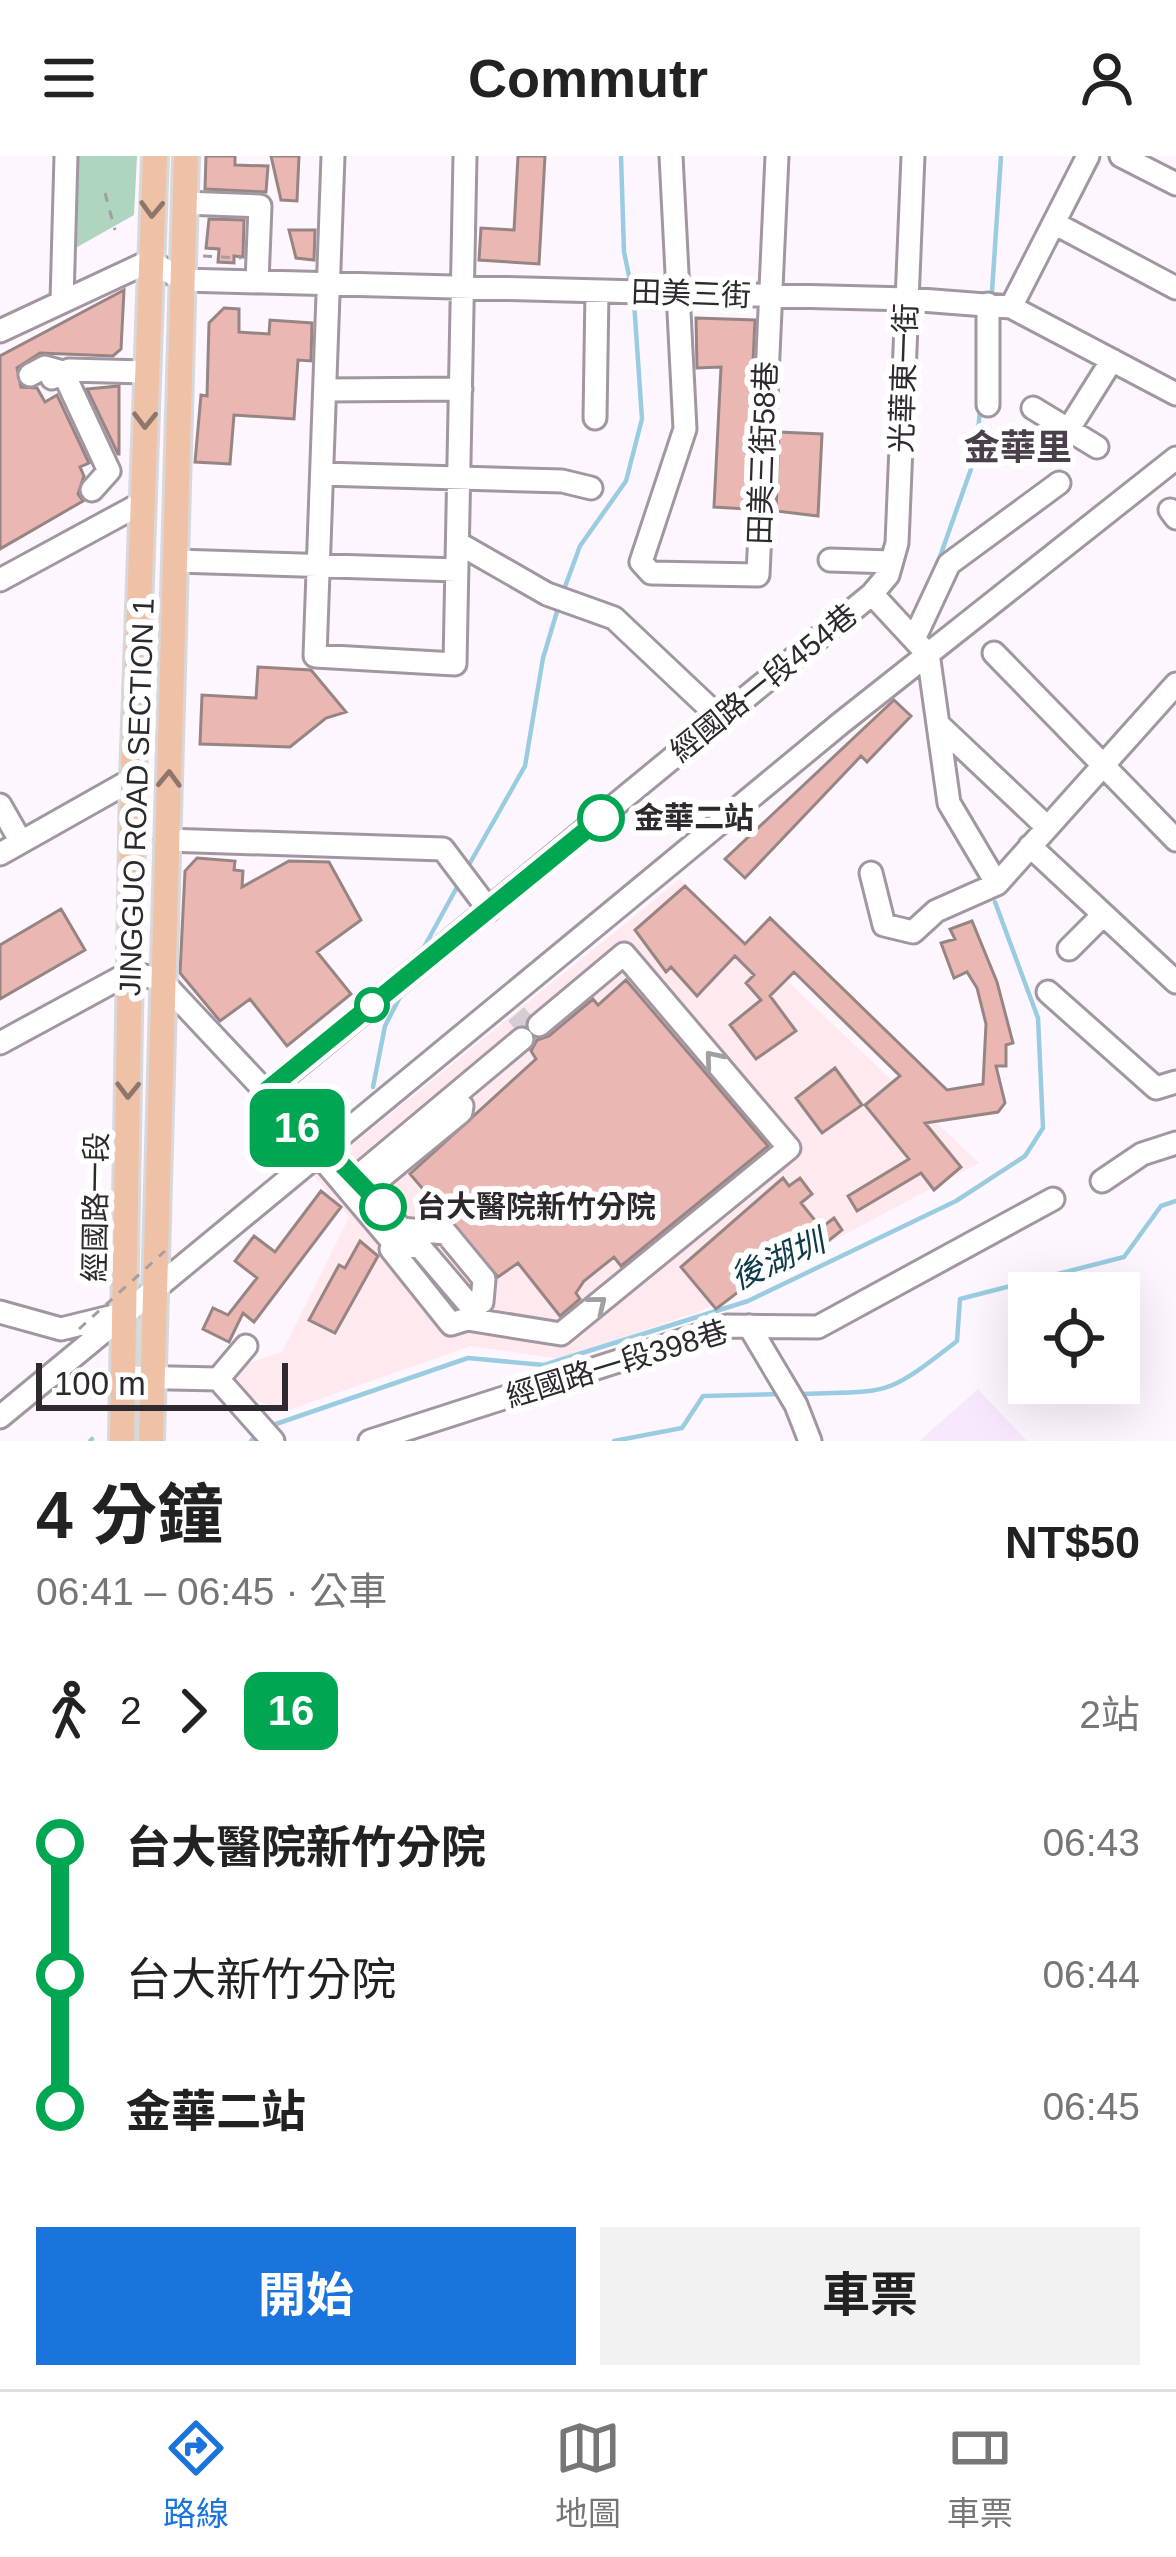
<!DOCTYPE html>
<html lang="zh-TW">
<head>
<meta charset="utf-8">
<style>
	body { margin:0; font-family:Arial,"Noto Sans TC",sans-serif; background:#f2f2f2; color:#222; height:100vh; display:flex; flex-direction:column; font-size:45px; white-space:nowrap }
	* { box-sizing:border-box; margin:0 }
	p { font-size:39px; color:#767676 }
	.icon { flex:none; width:66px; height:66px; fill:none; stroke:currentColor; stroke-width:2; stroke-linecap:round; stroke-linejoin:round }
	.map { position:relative; height:1285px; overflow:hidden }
	.panel { display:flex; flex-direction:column; background:#fff; flex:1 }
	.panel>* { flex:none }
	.badge { padding:0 24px; border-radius:18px; font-size:42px; line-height:78px }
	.tools { position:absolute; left:1008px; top:1116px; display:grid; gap:24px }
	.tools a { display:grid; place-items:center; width:132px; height:132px; border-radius:0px; background:#fff; box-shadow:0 12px 48px #0002; font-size:60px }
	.scale { position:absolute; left:36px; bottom:30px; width:252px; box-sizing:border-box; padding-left:12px; border:6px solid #2e292e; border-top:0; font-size:33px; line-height:42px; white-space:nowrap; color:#2e292e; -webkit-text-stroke:9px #fff; paint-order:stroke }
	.map>.badge { position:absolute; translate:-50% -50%; box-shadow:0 0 0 6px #fff }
	.legs { display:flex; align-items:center; gap:18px; height:132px; padding:0 36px; font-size:39px }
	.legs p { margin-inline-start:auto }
	.head { display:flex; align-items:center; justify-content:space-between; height:204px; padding:0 36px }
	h1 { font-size:66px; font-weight:700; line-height:90px }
	.primary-button { display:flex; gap:24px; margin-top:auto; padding:24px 36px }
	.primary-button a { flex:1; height:138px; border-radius:0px; background:#1b74de; color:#fff; font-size:48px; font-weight:700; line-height:138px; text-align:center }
	.primary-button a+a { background:#f2f2f2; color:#222 }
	ul { padding:0 36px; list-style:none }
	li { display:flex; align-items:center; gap:42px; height:132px; font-size:45px }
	li i { display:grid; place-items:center; width:18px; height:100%; margin:0 15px; background:currentColor }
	li i::after { content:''; width:30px; height:30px; margin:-15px; border:9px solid; border-radius:50%; background:#fff }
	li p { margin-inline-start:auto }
	li:first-child i { background:linear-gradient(#0000 50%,currentColor 0) }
	li:last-child i { background:linear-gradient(currentColor 50%,#0000 0) }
	header { display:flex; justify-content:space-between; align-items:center; height:156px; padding:0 36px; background:#fff; font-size:54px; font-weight:700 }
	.menu { display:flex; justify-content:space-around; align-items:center; height:168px; border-top:3px solid #e0e0e0; background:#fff; font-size:33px; color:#767676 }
	.menu a { display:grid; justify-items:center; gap:6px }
	.menu .current { color:#1b74de }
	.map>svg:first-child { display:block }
	.industrial { fill:#f7e9fd }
	.medical { fill:#fee9ee }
	.green { fill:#aed5bf }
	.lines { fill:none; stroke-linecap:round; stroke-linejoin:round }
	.stream { stroke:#99cce0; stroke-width:4.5 }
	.building { fill:#eab7b2; stroke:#978583; stroke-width:3 }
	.minor-tunnel { stroke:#d4cdd4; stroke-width:21; stroke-dasharray:21 10; stroke-linecap:butt }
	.minor-casing { stroke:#a196a2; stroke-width:27 }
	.major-casing { stroke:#d9d8d9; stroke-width:30 }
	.path { stroke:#a49ea4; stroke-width:3; stroke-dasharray:9 9; stroke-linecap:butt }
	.minor { stroke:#fff; stroke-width:21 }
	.major { stroke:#efc2a8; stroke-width:24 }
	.path-bridge { stroke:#a49ea4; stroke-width:3; stroke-dasharray:9 9; stroke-linecap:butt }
	.oneway { stroke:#8e766b }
	.oneway2 { stroke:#a19fa1 }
	.line-1-casing { stroke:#fff; stroke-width:27 }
	.line-1 { stroke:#00a651; stroke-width:18 }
	.stop-1-dot { fill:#fff; stroke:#00a651; stroke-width:6 }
	.labels { text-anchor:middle; stroke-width:12; stroke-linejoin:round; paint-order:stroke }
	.street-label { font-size:30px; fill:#2e292e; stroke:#fff }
	.stop-label { font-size:30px; font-weight:bold; fill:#2e292e; stroke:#fff; text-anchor:start }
	.water-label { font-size:33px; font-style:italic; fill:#0d3b4a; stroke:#fff }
	.quarter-label { font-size:36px; font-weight:bold; fill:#4a404b; stroke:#fff }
</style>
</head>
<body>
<header><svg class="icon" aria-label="menu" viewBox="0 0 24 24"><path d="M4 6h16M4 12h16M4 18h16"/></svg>Commutr<svg class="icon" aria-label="person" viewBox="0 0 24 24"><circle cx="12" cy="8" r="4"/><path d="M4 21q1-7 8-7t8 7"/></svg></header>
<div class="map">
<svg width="1176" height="1285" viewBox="0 0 1176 1285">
	<rect width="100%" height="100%" fill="#fef6fe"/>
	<path class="industrial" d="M 978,1233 L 1027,1285 L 919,1285 Z"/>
	<path class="medical" d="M 680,723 L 979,1007 L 703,1154 L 561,1203 L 471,1190 L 286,1255 L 247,1241 L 227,1214 L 282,1196 L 349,1061 L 314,1020 Z"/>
	<path class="green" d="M 74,0 L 137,0 L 134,59 L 72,94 Z"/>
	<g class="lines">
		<path class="stream" d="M 621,0 L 624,96 L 631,129
			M 992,136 L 1001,0
			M 937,409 L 976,299 L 980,253
			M 562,439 L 580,390 L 626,325 L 642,263 L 634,146
			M 470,707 L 525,610 L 543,502 L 559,449
			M 423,793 L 456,733
			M 373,931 L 385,870 L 400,841
			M 799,1238 C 890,1235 884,1242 957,1185 L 960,1143 L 1124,1101 L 1161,1050 L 1176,1045
			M 276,1268 L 468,1202 L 544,1209 L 748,1145 L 956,1045 L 1025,1000 L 1043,972 L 1038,862 L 995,746
			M 90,1285 L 92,1283
			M 251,1285 L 253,1283
			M 614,1285 L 682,1272 L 703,1240 L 782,1238"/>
	</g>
	<path class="building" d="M 206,0 L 235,0 L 235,9 L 268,10 L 266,36 L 205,33 Z
		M 271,0 L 299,0 L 297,45 L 281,44 Z
		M 518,0 L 545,0 L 539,108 L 479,104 L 481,72 L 514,74 Z
		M 209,63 L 244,64 L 243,101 L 234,100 L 234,107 L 218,106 L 219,93 L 206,92 Z
		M 289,74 L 315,74 L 314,104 L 296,102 Z
		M 124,134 L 121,193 L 113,200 L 40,197 L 17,212 L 21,231 L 37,232 L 45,246 L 57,239 L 89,307 L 80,311 L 84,320 L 78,338 L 83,345 L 0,393 L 0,200 Z
		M 224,152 L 239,153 L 239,176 L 269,178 L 270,164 L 312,167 L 311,205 L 298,204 L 294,263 L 234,259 L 230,308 L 195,306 L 201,239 L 207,240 L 209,167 Z
		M 696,162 L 755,164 L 746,353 L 714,351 L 721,211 L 697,212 Z
		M 119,230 L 119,298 L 118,298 L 87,233 Z
		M 779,276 L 822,278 L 818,360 L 776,355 Z
		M 258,511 L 311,514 L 346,556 L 326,562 L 290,591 L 200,588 L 202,539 L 256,542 Z
		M 894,544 L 911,560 L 867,606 L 861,600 L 745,722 L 725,703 Z
		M 197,702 L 235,705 L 234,714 L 243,715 L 242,731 L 289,705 L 329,706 L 361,764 L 317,796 L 351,838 L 287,890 L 250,843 L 220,865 L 180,817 L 185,715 Z
		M 685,730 L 745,788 L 770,762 L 947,934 L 983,928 L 986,868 L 977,832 L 967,816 L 954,822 L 941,787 L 955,783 L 950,773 L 972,765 L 997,826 L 1013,887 L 1006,889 L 1006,910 L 996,910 L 1005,947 L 998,956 L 925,967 L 961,1011 L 934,1034 L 921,1017 L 857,1055 L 848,1040 L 909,1003 L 865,949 L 900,920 L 794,816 L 770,840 L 796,875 L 756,903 L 730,869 L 761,844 L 746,827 L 754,819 L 735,800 L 697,840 L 671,811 L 666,816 L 635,774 Z
		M 61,753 L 85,794 L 0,843 L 0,789 Z
		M 626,824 L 768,990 L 621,1110 L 614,1101 L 584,1125 L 576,1137 L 580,1143 L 560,1160 L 518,1107 L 498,1121 L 410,1018 L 536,903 L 531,895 L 537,884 L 549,880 L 593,843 L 598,849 Z
		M 835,912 L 862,949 L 822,977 L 796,942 Z
		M 783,1022 L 789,1030 L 800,1022 L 812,1038 L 801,1047 L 821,1072 L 834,1062 L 842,1074 L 798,1109 L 789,1097 L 716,1153 L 681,1111 Z
		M 321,1035 L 341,1051 L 254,1166 L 243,1157 L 229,1186 L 203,1173 L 213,1152 L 228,1159 L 257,1122 L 235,1105 L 254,1080 L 275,1096 Z
		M 360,1085 L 378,1100 L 335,1177 L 309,1164 L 339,1109 L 345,1112 Z"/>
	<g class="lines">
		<path class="minor-tunnel" d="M 515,873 L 531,859"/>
		<defs>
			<path id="minor" d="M 333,0 L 315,500 L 455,508 L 465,0
				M 671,0 L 685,273 L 641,406 L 651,417 L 758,419 L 777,0
				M 1121,0 L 1176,28
				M 184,47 L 260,50 L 257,126
				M 1054,67 L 1176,132
				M 62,145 L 66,0
				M 988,148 L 988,249
				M 1011,151 L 1088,0
				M 0,175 L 150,105 L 183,124 L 908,143 L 1011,151 L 1176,238
				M 30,219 L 45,211 L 63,216 L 109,315 L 92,334
				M 52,222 L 69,214 L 145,216
				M 325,234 L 461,233
				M 1033,252 L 1097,291
				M 595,262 L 597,135
				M 1068,274 L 1112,204
				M 322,318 L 562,325 L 591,332
				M 1170,354 L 1176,362
				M 458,387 L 547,438 L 614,462 L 721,563
				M 830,404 L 891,406
				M 176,405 L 457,414
				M 0,424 L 142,347
				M 872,438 L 923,493
				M 914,483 L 949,408 L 1059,327
				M 928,497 L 949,647 L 997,728
				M 994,497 L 1176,684
				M 939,569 L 1047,671
				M 0,649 L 21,686
				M 166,684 L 443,693 L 489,754
				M 1030,690 L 1176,826
				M 0,698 L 133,623
				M 871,717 L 884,769 L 913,776 L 936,755 L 997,728 L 1176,528
				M 1069,793 L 1103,759
				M 1048,836 L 1156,932 L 1176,926
				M 0,887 L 129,817 L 160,823 L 266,936 L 391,1084
				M 266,936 L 872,438 L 888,419 L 897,387 L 913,0
				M 358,1021 L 401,1073
				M 1102,1025 L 1142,998 L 1176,987
				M 346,1030 L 522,883
				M 356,1042 L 461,956 L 462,950 L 450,943
				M 391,1084 L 421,1092 L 467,1146 L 482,1146 L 484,1123 L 446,1077 L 401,1073
				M 391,1093 L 451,1168 L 467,1163 L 561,1178 L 789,992 L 624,798 L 539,869
				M 0,1156 L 61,1173 L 118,1159
				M 749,1170 L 796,1249 L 810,1285
				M 126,1221 L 218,1223 L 273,1285
				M 218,1223 L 246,1190
				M 0,1261 L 841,567 L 1176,302
				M 370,1285 L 727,1170 L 818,1171 L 1053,1043"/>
			<path id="major" d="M 122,1285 L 133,623 L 155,0
				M 151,1285 L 186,0"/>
		</defs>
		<use href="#minor" class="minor-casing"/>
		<use href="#major" class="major-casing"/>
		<path class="path" d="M 105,37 L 115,74
			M 203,100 L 241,102"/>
		<use href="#minor" class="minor"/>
		<use href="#major" class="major"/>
		<path class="path-bridge" d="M 79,1173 L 165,1095"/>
	</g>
	<defs><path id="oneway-chevron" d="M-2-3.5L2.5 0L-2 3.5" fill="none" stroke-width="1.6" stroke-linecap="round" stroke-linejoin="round" transform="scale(3)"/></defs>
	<g class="oneway">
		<use href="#oneway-chevron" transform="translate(152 53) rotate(92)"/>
		<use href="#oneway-chevron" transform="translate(145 264) rotate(91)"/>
		<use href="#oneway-chevron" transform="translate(169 623) rotate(-88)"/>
		<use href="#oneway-chevron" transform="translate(128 934) rotate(91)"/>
	</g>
	<g class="oneway2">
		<use href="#oneway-chevron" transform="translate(713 903) rotate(-130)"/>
		<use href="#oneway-chevron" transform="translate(598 1148) rotate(-39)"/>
	</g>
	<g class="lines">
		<defs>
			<path id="line-1" d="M 383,1051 L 331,997 L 319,996 L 266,935 L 601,662"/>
		</defs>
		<use href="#line-1" class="line-1-casing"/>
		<use href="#line-1" class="line-1"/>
	</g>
	<g class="stop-1-dot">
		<circle cx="601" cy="662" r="21"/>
		<circle cx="372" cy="849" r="15"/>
		<circle cx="383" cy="1051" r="21"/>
	</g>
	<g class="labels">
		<g class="street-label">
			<text transform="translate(691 138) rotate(2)" y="10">田美三街</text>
			<text transform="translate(904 222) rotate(-88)" y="10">光華東一街</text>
			<text transform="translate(763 297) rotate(-88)" y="10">田美三街58巷</text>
			<text transform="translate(764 527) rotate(-39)" y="10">經國路一段454巷</text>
			<text transform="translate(137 641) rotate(-88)" y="10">JINGGUO ROAD SECTION 1</text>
			<text transform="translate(96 1051) rotate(-89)" y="10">經國路一段</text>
			<text transform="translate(617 1208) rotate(-17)" y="10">經國路一段398巷</text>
		</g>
		<g class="stop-label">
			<text x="634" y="672">金華二站</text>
			<text x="416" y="1061">台大醫院新竹分院</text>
		</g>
		<g class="water-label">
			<text transform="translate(777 1103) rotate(-24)" y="12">後湖圳</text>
		</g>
		<g class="quarter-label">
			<text x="1018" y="304">金華里</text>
		</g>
	</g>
</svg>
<div class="tools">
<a><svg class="icon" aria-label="locate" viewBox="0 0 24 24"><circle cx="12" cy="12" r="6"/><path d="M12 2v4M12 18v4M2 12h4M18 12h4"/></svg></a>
</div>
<div class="scale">100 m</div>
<b class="badge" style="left:297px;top:972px;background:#00a651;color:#fff">16</b>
</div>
<section class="panel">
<div class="head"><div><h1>4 分鐘</h1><p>06:41 – 06:45 · 公車</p></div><b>NT$50</b></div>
<div class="legs"><svg class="icon" aria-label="walk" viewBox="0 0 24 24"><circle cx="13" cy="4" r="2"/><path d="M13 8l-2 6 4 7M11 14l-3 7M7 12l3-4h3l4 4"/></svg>2<svg class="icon" aria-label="forward" viewBox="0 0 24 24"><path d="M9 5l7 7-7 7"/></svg><b class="badge" style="background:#00a651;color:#fff">16</b><p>2站</p></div>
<ul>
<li><i style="color:#00a651"></i><b>台大醫院新竹分院</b><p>06:43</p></li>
<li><i style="color:#00a651"></i><span>台大新竹分院</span><p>06:44</p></li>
<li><i style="color:#00a651"></i><b>金華二站</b><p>06:45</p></li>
</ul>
<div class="primary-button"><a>開始</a><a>車票</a></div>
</section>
<nav class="menu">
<a class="current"><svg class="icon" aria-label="directions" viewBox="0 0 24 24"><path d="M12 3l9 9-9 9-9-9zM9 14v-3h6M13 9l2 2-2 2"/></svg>路線</a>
<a><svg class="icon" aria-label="map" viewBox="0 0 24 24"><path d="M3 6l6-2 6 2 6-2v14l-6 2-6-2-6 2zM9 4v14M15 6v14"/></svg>地圖</a>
<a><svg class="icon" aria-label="tickets" viewBox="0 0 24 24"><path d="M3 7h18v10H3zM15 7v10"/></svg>車票</a>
</nav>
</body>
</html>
